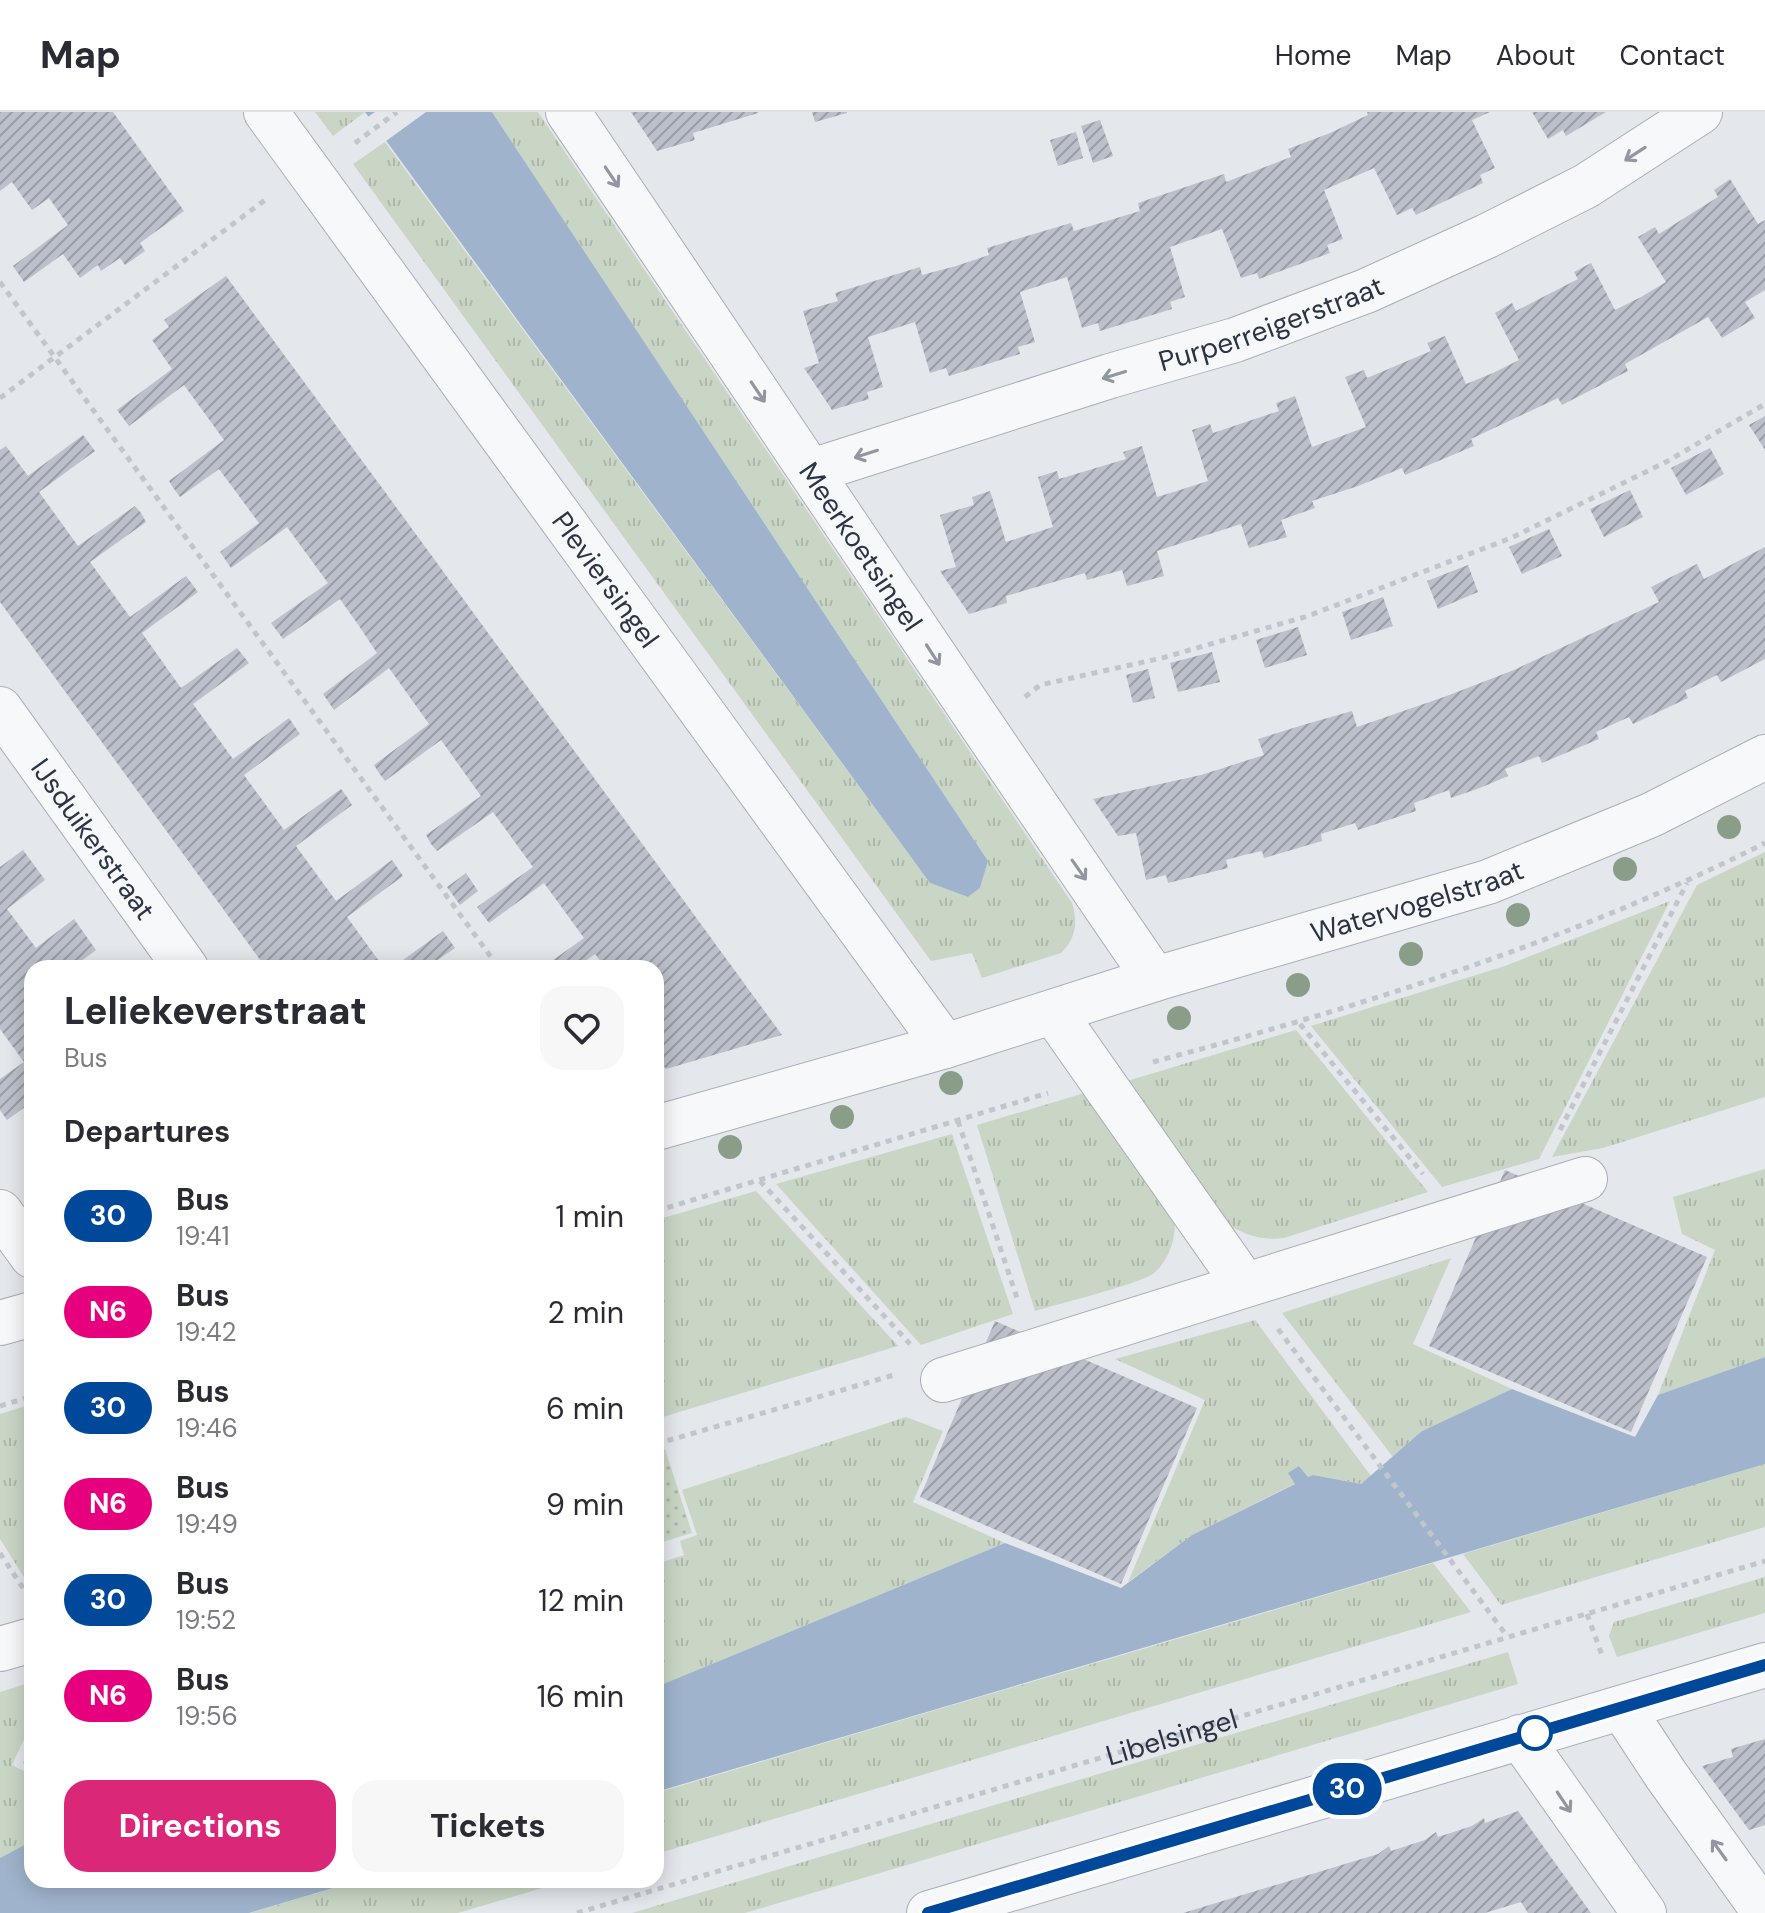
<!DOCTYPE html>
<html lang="en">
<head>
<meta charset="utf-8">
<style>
	body { margin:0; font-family:"DM Sans",sans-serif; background:#f7f7f7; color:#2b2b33; height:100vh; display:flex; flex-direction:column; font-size:30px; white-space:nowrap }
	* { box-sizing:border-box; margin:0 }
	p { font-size:26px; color:#7c7c81 }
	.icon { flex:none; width:44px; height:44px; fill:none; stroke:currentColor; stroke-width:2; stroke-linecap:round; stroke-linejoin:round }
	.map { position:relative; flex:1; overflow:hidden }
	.side { position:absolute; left:24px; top:848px; width:640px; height:928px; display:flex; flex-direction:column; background:#fff; border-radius:24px; box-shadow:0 4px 20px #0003 }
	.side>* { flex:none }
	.badge { padding:0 16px; border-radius:26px; font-size:28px; line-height:52px }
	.map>.badge { position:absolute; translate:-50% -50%; box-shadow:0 0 0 4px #fff }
	h2 { padding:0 40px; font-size:30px; line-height:72px }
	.round { display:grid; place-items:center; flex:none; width:84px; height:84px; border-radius:24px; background:#f7f7f7 }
	.headline { display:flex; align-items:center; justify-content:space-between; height:136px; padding:0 40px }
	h1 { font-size:38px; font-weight:800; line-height:60px }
	.cta { display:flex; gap:16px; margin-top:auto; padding:16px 40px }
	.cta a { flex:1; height:92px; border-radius:24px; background:#db2777; color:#fff; font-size:32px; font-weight:800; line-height:92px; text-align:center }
	.cta a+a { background:#f7f7f7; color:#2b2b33 }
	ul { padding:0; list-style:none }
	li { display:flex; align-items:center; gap:24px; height:96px; padding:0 40px }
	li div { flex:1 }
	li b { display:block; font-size:30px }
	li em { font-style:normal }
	li .badge { min-width:88px; font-weight:700; text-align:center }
	header { display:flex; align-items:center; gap:48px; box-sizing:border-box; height:112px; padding:0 40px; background:#fff; border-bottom:2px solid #e1e1e2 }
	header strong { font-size:38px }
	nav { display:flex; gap:44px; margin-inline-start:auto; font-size:28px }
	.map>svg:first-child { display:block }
	.grass { fill:url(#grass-tufts) }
	.park { fill:url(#park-dots) }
	.water { fill:#9fb4cc }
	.pier { fill:#e4e7ec }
	.building { fill:url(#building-hatch) }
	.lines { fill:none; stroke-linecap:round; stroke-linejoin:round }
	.minor-casing { stroke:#a9aeb7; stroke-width:46 }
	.path { stroke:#c2c5cb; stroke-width:5; stroke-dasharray:6 6; stroke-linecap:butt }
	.minor { stroke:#f7f8fa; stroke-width:44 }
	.tree { fill:#899d89 }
	.oneway { stroke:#9196a0 }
	.line-casing { stroke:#fff; stroke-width:18 }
	.line { stroke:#004899; stroke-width:12 }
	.stop-dot { fill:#fff; stroke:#004899; stroke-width:4 }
	.labels { text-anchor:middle; stroke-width:6; stroke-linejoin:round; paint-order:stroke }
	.street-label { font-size:28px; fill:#2b3445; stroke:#f4f6f9 }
</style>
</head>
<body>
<header>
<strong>Map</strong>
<nav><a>Home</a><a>Map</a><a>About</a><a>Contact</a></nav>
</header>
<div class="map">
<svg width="1765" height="1801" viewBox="0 0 1765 1801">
	<defs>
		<pattern id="grass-tufts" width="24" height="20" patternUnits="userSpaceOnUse" patternTransform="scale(2)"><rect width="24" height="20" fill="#c9d6c5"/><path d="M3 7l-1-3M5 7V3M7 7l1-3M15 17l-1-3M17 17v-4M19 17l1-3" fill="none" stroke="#adb8ab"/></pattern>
		<pattern id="park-dots" width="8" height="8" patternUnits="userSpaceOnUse" patternTransform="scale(2)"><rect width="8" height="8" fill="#c9d6c5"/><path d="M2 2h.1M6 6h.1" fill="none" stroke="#adb8ab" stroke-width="1.8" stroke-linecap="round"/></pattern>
		<pattern id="building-hatch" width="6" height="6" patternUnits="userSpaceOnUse" patternTransform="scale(2)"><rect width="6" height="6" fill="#bbc0ca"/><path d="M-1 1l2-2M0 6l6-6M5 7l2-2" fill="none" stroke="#989da6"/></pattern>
	</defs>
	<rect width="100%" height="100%" fill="#e4e7ec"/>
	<path class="grass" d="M 315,0 L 365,0 L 333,24 Z
		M 492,0 L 538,0 L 1072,791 C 1078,810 1076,827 1061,841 L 982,866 L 972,841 L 931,849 L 353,52 L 385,30 L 930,771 L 968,785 L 980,776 L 988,749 Z
		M 1765,740 L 1765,985 L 1603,1036 L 1552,1045 L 1697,773 Z
		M 1670,789 L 1539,1047 L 1442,1075 L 1311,914 L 1505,854 Z
		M 1296,918 L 1428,1080 L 1284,1126 C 1260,1129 1244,1122 1224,1111 L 1124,970 Z
		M 1088,980 L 1175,1105 C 1176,1126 1170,1147 1154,1161 C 1143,1171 1055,1193 1035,1199 L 977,1013 Z
		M 952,1022 L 1013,1202 L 921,1233 L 776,1072 Z
		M 1765,1057 L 1765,1245 L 1658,1283 L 1715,1138 L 1682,1122 L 1673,1085 Z
		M 756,1079 L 898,1234 L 656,1307 L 656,1108 Z
		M 1451,1146 L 1413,1232 L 1512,1277 L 1422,1319 L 1393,1345 L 1282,1201 Z
		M 1255,1208 L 1371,1364 L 1361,1372 L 1313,1363 L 1308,1365 L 1299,1354 L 1293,1359 L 1296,1371 L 1192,1423 L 1128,1470 L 1205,1288 L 1115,1247 Z
		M 32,1292 L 32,1478 L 0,1427 L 0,1302 Z
		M 906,1305 L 943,1319 L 913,1390 L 1005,1431 L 656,1575 L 656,1452 L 684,1443 L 680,1429 L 697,1423 L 682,1378 Z
		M 1765,1352 L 1765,1415 L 1501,1493 L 1463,1442 Z
		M 1433,1451 L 1471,1500 L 656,1742 L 656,1681 Z
		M 1765,1465 L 1765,1501 L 1617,1545 L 1609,1524 L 1614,1510 Z
		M 1508,1540 L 1518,1572 L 745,1801 L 632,1801 Z
		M 32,1570 L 32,1610 L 12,1653 L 32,1663 L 32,1729 L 0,1746 L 0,1580 Z
		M 361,1768 L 569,1768 L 458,1801 L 250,1801 Z"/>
	<path class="park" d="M 665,1337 L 692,1421 L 656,1432 L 656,1340 Z"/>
	<path class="water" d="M 365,0 L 492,0 L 988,749 L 980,776 L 968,785 L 930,771 Z
		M 1765,1245 L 1765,1352 L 656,1680 L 656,1575 L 1005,1431 L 1121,1476 L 1192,1423 L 1295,1372 L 1288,1361 L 1299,1354 L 1308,1365 L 1313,1363 L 1361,1372 L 1422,1319 L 1512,1277 L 1635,1325 L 1658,1283 Z
		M 32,1729 L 32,1768 L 360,1768 L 249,1801 L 0,1801 L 0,1746 Z"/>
	<path class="pier" d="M 375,0 L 426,0 L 382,32 L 365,7 Z"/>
	<path class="building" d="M 0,0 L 113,0 L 184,99 L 140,131 L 145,139 L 125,153 L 120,146 L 101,159 L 98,153 L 80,166 L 63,142 L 24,170 L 13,154 L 68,113 L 49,86 L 32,98 L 12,70 L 0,79 Z
		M 631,0 L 758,0 L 758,1 L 693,21 L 695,28 L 657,39 Z
		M 812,0 L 847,0 L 847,1 L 815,10 Z
		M 1367,0 L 1490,0 L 1472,8 L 1495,56 L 1480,63 L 1483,71 L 1416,103 L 1412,96 L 1397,103 L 1374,56 L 1324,78 L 1343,127 L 1327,133 L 1330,141 L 1259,167 L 1257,161 L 1241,166 L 1222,117 L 1170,135 L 1185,185 L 1170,190 L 1172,197 L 1100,219 L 1098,211 L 1082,216 L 1067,165 L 1020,180 L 1035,230 L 1018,235 L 1020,242 L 949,264 L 946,256 L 930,261 L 915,210 L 868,225 L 883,275 L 867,280 L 869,287 L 832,298 L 804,256 L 819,251 L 803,199 L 838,189 L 835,181 L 920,155 L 922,163 L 956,154 L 989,143 L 987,136 L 1071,111 L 1074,119 L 1140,99 L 1138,91 L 1224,62 L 1226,70 L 1291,45 L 1288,37 L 1330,21 L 1368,3 Z
		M 1532,0 L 1606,0 L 1566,24 L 1563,18 L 1548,27 Z
		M 1100,8 L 1113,44 L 1093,51 L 1081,14 Z
		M 1076,20 L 1083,46 L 1058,54 L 1050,28 Z
		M 1730,67 L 1758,112 L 1765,108 L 1765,178 L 1745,190 L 1755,206 L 1722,226 L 1708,205 L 1625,252 L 1628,259 L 1562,293 L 1558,286 L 1471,327 L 1474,334 L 1405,363 L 1402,356 L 1358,374 L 1312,389 L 1315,396 L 1281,408 L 1287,425 L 1249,436 L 1241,412 L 1157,439 L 1164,464 L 1127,474 L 1122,458 L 1087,468 L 1085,461 L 1006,484 L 1007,491 L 969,502 L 940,459 L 956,455 L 940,403 L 974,393 L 972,385 L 990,379 L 1006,430 L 1053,415 L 1038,365 L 1057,359 L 1059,367 L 1126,347 L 1123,340 L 1142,334 L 1157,385 L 1183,377 L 1208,369 L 1192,318 L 1210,312 L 1213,321 L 1279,299 L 1276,291 L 1295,284 L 1312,335 L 1366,315 L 1345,265 L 1364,258 L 1367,266 L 1431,239 L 1427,231 L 1445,224 L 1466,272 L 1493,261 L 1519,248 L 1495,201 L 1512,191 L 1516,199 L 1578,167 L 1574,160 L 1591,151 L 1615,198 L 1641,185 L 1666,170 L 1638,125 L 1655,115 L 1659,122 L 1689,103 L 1718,85 L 1714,78 Z
		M 226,164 L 388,384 L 782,923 L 666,957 L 656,944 L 656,856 L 606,856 L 595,842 L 576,856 L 542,856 L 584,826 L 544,771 L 489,811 L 477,795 L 533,755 L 493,700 L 437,739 L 431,732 L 426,723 L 481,684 L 441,628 L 385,669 L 379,661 L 374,653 L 429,612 L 389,556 L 334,598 L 323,582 L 377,541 L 359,514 L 340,487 L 283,527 L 271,511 L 328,471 L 287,415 L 231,456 L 220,440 L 259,411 L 219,357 L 180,385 L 174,377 L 169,369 L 224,328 L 184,273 L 129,314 L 117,298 L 172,257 L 152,228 L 169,215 L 164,208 Z
		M 1765,304 L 1765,338 L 1749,313 Z
		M 83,323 L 95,339 L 39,380 L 78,434 L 135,394 L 141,401 L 146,410 L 90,450 L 130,505 L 186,464 L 198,480 L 142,521 L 181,576 L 237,536 L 249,551 L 193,592 L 233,647 L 289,606 L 295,615 L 300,622 L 244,663 L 284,718 L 341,677 L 347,685 L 352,693 L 296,734 L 336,789 L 392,748 L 403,764 L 347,805 L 384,856 L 266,856 L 0,490 L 0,338 L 6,334 L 28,364 Z
		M 1710,336 L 1724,362 L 1686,383 L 1671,356 Z
		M 1630,378 L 1643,405 L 1604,425 L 1590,397 Z
		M 1549,417 L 1562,444 L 1522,462 L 1509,435 Z
		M 1765,435 L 1765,547 L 1721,570 L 1717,563 L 1685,579 L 1688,586 L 1633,612 L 1629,605 L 1596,620 L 1599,627 L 1542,651 L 1539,644 L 1505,657 L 1508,664 L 1480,676 L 1451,686 L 1449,678 L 1414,691 L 1416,699 L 1358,718 L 1355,711 L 1321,722 L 1322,729 L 1264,746 L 1262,739 L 1244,743 L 1226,748 L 1228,756 L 1168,771 L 1166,763 L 1146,768 L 1136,721 L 1118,724 L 1093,687 L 1201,663 L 1264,643 L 1258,627 L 1303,613 L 1352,599 L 1357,615 L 1444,585 L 1514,558 L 1659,490 L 1651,475 L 1697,452 L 1704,467 Z
		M 1468,453 L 1478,480 L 1438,497 L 1427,469 Z
		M 1383,485 L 1393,514 L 1351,528 L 1342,500 Z
		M 1298,515 L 1307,543 L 1265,556 L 1256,528 Z
		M 1212,540 L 1220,570 L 1178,580 L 1170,551 Z
		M 1148,557 L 1155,586 L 1133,591 L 1126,563 Z
		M 23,738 L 45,768 L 7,797 L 36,836 L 74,807 L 96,838 L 72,856 L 32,856 L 32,990 L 7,1008 L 0,998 L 0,967 L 24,950 L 0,917 L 0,755 Z
		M 466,761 L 478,779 L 460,793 L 447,775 Z
		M 443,819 L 455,836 L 426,856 L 392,856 Z
		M 1505,1058 L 1707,1145 L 1631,1320 L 1429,1234 Z
		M 995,1209 L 1197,1296 L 1121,1472 L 920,1385 Z
		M 1765,1627 L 1765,1713 L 1749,1718 L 1702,1654 L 1733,1645 L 1731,1637 L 1734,1636 Z
		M 32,1630 L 32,1655 L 23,1651 Z
		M 1518,1699 L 1591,1801 L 1528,1801 L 1521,1790 L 1485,1801 L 1183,1801 L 1378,1742 L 1389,1734 L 1391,1739 L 1425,1728 L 1436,1720 L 1438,1725 L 1472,1714 L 1484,1706 L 1485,1711 Z"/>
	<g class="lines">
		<defs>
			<g id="minor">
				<path id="s2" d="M 266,0 L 945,934"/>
				<path id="s3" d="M 568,0 C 764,289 957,580 1155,867"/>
				<path id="s4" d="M 812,359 L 1110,264 L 1235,228 L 1366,179 L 1487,124 L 1586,74 L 1700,0"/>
				<path id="s5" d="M 0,597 L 186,856"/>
				<path d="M 1054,901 L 1245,1173"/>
				<path id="s6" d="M 656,1016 L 945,934 L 1155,867 L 1488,770 L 1651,703 L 1765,645"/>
				<path d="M 0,1100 L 32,1144"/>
				<path d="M 0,1211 L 32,1202"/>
				<path d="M 943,1268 L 1585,1067"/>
				<path d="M 0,1537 L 32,1528"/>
				<path d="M 1622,1596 L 1666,1663 L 1765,1801"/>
				<path d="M 1520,1625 L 1644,1801"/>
				<path d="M 929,1801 L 1765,1553"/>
			</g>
		</defs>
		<use href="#minor" class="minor-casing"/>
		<g class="path">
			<path d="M 355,31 L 397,0"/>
			<path d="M 0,170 L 499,856"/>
			<path d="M 0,286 L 265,88"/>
			<path d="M 1025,585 L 1040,573 L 1162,546 L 1308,504 L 1511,426 L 1666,350 L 1765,292"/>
			<path d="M 1300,912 L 1423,1062"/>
			<path d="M 1153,950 C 1363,894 1571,829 1765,731"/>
			<path d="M 958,1009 L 1018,1189"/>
			<path d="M 1560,1018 L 1687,771"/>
			<path d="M 760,1069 L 910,1232"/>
			<path d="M 656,1099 L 1048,981"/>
			<path d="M 1278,1217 L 1507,1524"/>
			<path d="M 0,1294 L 32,1284"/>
			<path d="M 656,1332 L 894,1263"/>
			<path d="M 0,1441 L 23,1476"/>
			<path d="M 1587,1502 L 1603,1546"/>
			<path id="s1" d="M 577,1801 L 1765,1449"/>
		</g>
		<use href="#minor" class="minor"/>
	</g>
	<g class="tree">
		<circle cx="1729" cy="715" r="12"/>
		<circle cx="1625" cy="757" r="12"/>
		<circle cx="1518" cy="803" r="12"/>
		<circle cx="1411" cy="842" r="12"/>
		<circle cx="1298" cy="873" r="12"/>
		<circle cx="1179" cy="906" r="12"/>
		<circle cx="951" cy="971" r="12"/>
		<circle cx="842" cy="1005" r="12"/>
		<circle cx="730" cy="1035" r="12"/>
	</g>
	<defs><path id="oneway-shaft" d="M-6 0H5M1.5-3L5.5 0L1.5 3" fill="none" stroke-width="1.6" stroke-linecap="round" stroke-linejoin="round" transform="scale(2)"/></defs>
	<g class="oneway">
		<use href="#oneway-shaft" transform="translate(1635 42) rotate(147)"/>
		<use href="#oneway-shaft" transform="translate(612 65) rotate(56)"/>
		<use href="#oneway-shaft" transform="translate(1114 263) rotate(163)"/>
		<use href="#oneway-shaft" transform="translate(758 280) rotate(56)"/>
		<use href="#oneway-shaft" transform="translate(866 342) rotate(162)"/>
		<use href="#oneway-shaft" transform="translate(933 543) rotate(57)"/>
		<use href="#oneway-shaft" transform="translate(1079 758) rotate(55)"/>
		<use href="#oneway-shaft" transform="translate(1564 1690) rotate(56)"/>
		<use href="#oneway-shaft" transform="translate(1719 1738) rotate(-126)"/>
	</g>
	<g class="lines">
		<defs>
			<path id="line" d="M 928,1801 L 1765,1553"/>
		</defs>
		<use href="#line" class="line-casing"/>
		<use href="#line" class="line"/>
	</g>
	<circle class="stop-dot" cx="1535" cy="1621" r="16"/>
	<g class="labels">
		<g class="street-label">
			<text dy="10" stroke="none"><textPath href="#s4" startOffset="482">Purperreigerstraat</textPath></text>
			<text dy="10" stroke="none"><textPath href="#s3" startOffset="524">Meerkoetsingel</textPath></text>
			<text dy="10" stroke="none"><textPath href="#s2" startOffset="578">Pleviersingel</textPath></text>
			<text dy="10" stroke="none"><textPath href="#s5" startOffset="160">IJsduikerstraat</textPath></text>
			<text dy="10" stroke="none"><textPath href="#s6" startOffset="794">Watervogelstraat</textPath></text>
			<text dy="10" stroke="none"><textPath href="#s1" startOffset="620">Libelsingel</textPath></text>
		</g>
	</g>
</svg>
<b class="badge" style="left:1347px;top:1677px;background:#004899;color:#fff">30</b>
<section class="side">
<div class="headline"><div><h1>Leliekeverstraat</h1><p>Bus</p></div><a class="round"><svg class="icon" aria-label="heart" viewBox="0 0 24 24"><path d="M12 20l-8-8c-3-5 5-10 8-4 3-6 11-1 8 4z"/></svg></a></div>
<h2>Departures</h2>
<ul>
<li><span class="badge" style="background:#004899;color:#fff">30</span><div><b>Bus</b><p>19:41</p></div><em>1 min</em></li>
<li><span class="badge" style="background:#e6007e;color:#fff">N6</span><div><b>Bus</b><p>19:42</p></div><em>2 min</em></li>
<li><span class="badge" style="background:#004899;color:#fff">30</span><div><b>Bus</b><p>19:46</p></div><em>6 min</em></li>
<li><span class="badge" style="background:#e6007e;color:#fff">N6</span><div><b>Bus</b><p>19:49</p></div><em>9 min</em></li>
<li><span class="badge" style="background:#004899;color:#fff">30</span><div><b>Bus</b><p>19:52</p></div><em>12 min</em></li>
<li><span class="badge" style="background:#e6007e;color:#fff">N6</span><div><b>Bus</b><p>19:56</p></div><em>16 min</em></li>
</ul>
<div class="cta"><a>Directions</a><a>Tickets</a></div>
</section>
</div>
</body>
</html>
